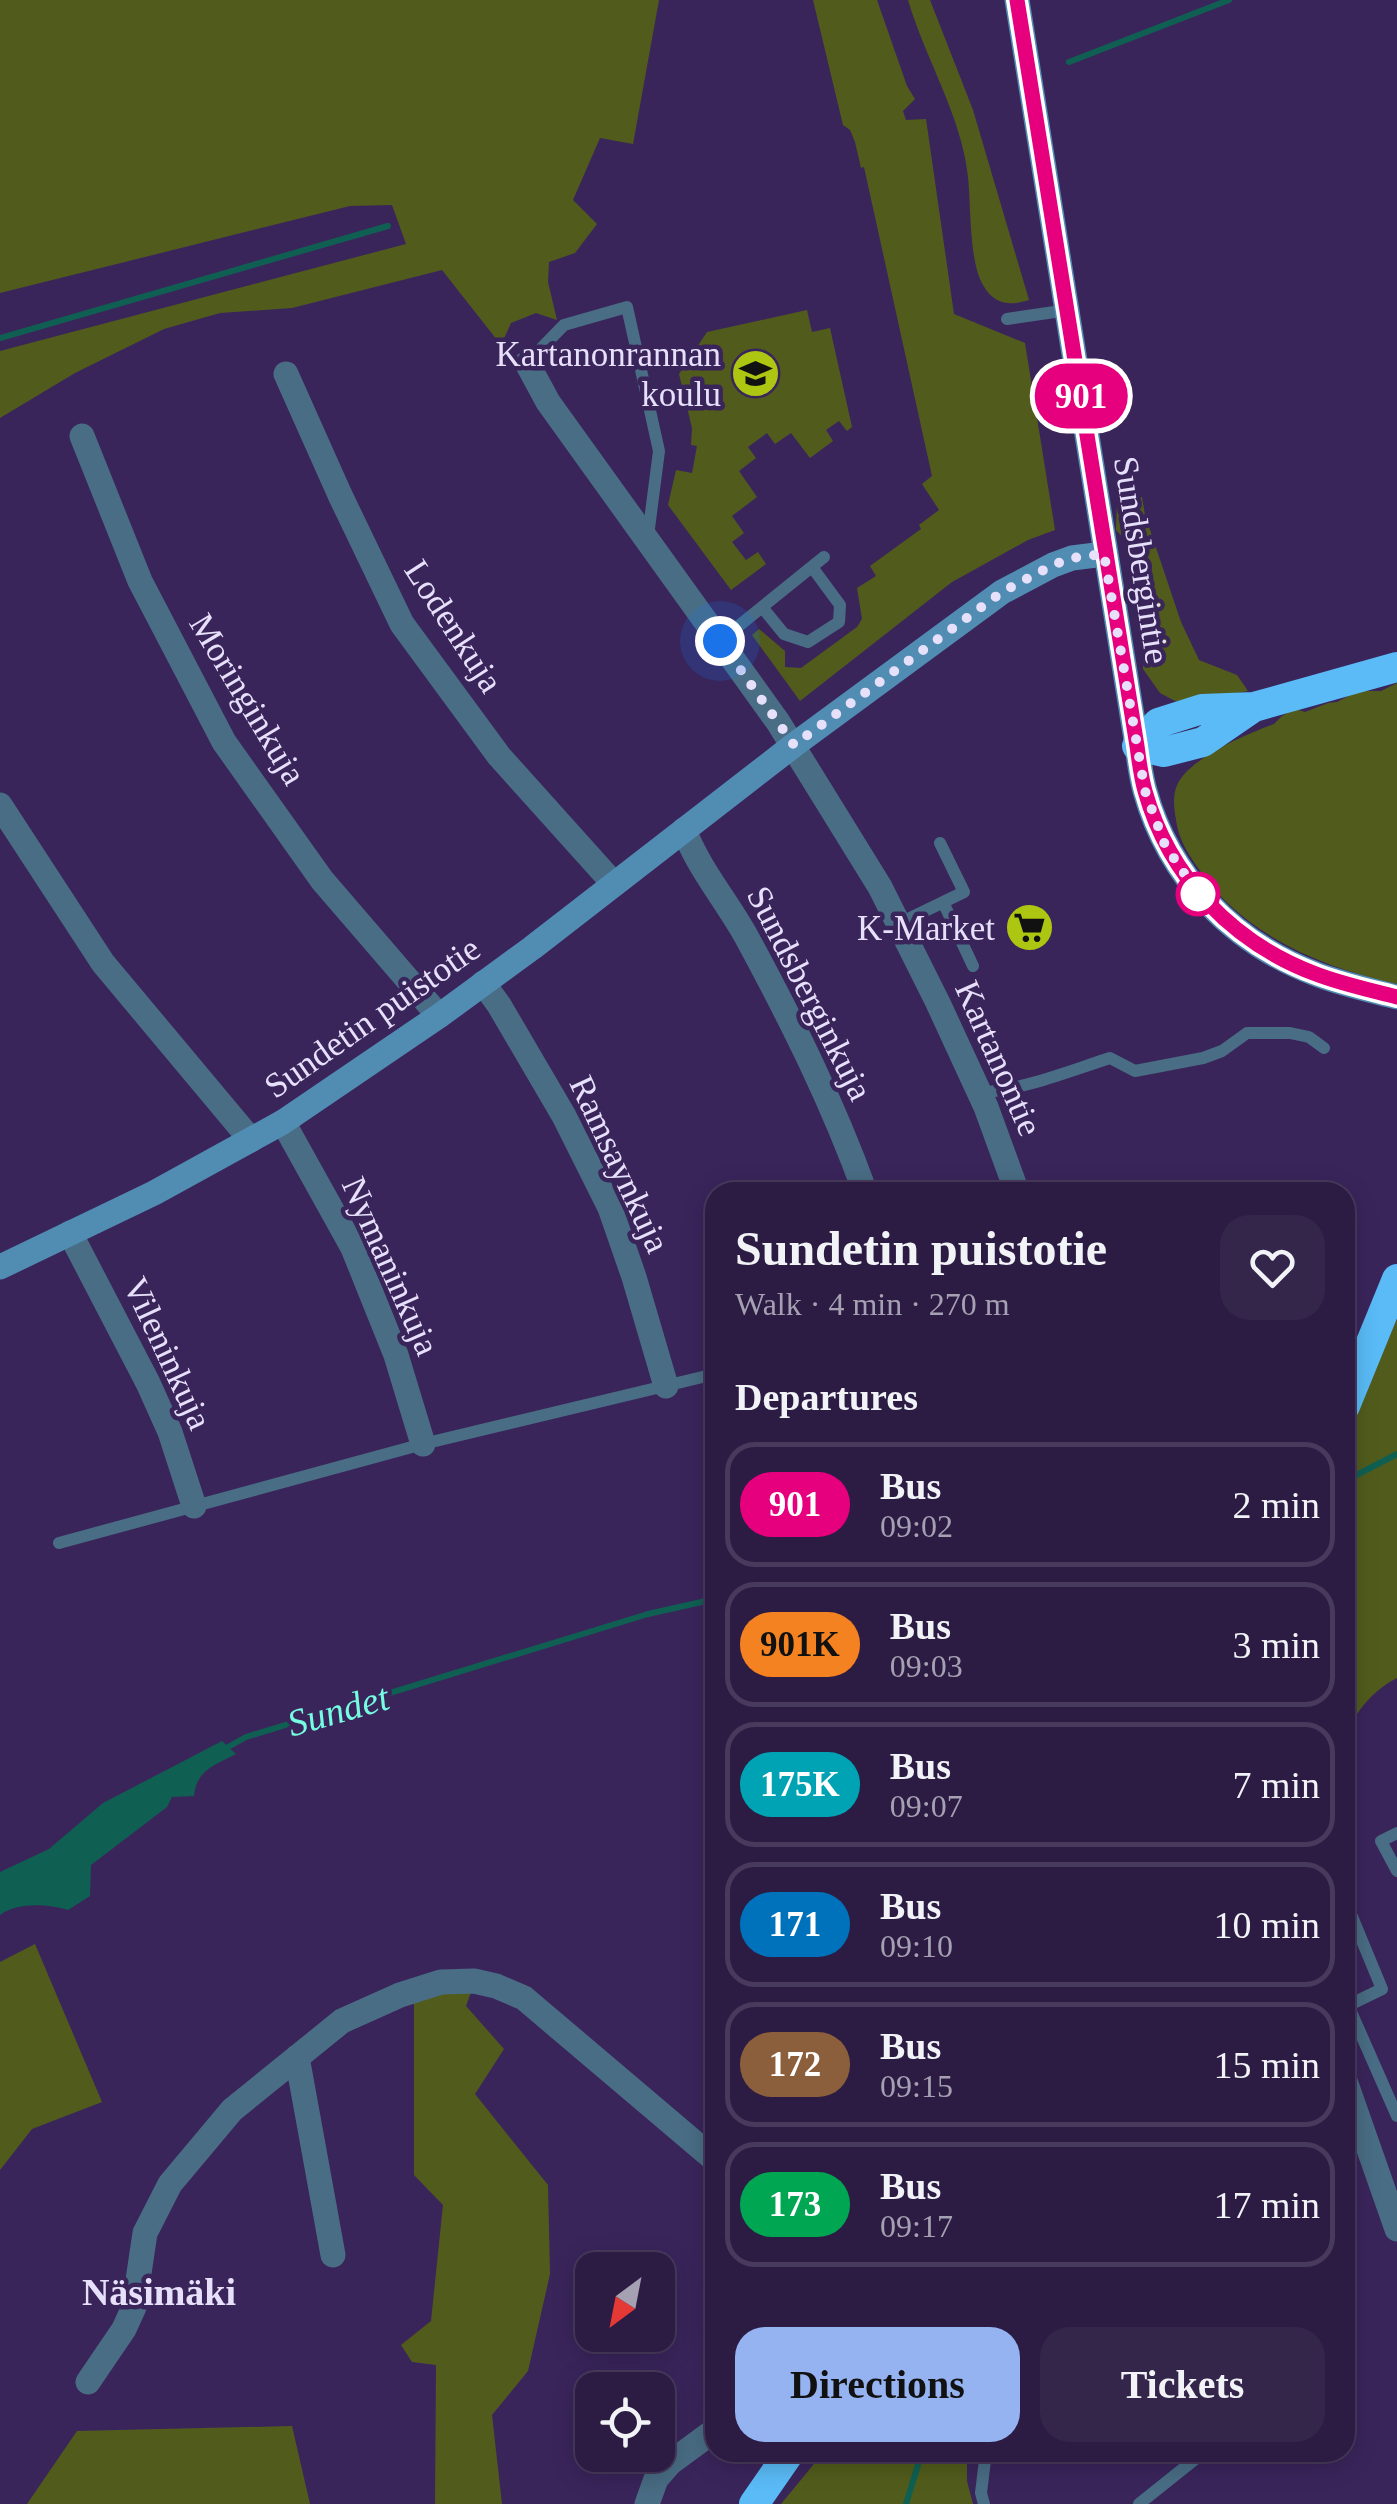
<!DOCTYPE html>
<html lang="en">
<head>
<meta charset="utf-8">
<style>
	body { margin:0; font-family:"Times New Roman",serif; background:#34254b; color:#f1f3f6; height:100vh; display:flex; flex-direction:column; font-size:38px; white-space:nowrap }
	* { box-sizing:border-box; margin:0 }
	p { font-size:32px; color:#a6a1b2 }
	.icon { flex:none; width:55px; height:55px; fill:none; stroke:currentColor; stroke-width:2; stroke-linecap:round; stroke-linejoin:round }
	.map { position:relative; flex:1; overflow:hidden }
	.side { position:absolute; left:705px; top:1182px; width:650px; height:1280px; display:flex; flex-direction:column; background:#2c1c44; border-radius:30px; box-shadow:0 5px 25px #0003,0 0 0 2px #483a5d }
	.side>* { flex:none }
	.badge { padding:0 20px; border-radius:32px; font-size:35px; line-height:65px }
	.needle { width:65px; rotate:212deg }
	.buttons { position:absolute; left:575px; top:2252px; display:grid; gap:20px }
	.buttons a { display:grid; place-items:center; width:100px; height:100px; border-radius:20px; background:#2c1c44; box-shadow:0 5px 25px #0003,0 0 0 2px #483a5d; font-size:50px }
	.you { position:absolute; width:50px; height:50px; margin:-25px; border:8px solid #fff; border-radius:50%; background:#1a73e8; box-shadow:0 0 0 15px #1a73e833 }
	.map>.badge { position:absolute; translate:-50% -50%; box-shadow:0 0 0 5px #fff }
	h2 { padding:0 30px; font-size:38px; line-height:90px }
	.round { display:grid; place-items:center; flex:none; width:105px; height:105px; border-radius:30px; background:#34254b }
	.headline { display:flex; align-items:center; justify-content:space-between; height:170px; padding:0 30px }
	h1 { font-size:48px; font-weight:700; line-height:75px }
	.primary-button { display:flex; gap:20px; margin-top:auto; padding:20px 30px }
	.primary-button a { flex:1; height:115px; border-radius:30px; background:#95b2f1; color:#111; font-size:40px; font-weight:700; line-height:115px; text-align:center }
	.primary-button a+a { background:#34254b; color:#f1f3f6 }
	ul { padding:0; list-style:none }
	li { display:flex; align-items:center; gap:30px; height:125px; margin:0 20px 15px; padding:0 10px; border:5px solid #483a5d; border-radius:30px }
	li div { flex:1 }
	li b { display:block; font-size:38px }
	li em { font-style:normal }
	li .badge { min-width:110px; font-weight:700; text-align:center }
	.map>svg:first-child { display:block }
	.green { fill:#515c1c }
	.water { fill:#0f6053 }
	.lines { fill:none; stroke-linecap:round; stroke-linejoin:round }
	.stream { stroke:#0f6053; stroke-width:6 }
	.lane { stroke:#496d85; stroke-width:12 }
	.street { stroke:#496d85; stroke-width:25 }
	.secondary { stroke:#518cb3; stroke-width:25 }
	.highway { stroke:#5abbf7; stroke-width:30 }
	.line-casing { stroke:#fff; stroke-width:22 }
	.line { stroke:#e6007e; stroke-width:15 }
	.walk { stroke:#e7e0fb; stroke-width:10; stroke-dasharray:0 18 }
	.stop-dot { fill:#fff; stroke:#e6007e; stroke-width:5 }
	.labels { text-anchor:middle; stroke-width:9; stroke-linejoin:round; paint-order:stroke }
	.poi-label { font-size:35px; fill:#e7e0fb; stroke:#3a255b; text-anchor:end }
	.street-label { font-size:35px; fill:#e7e0fb; stroke:#3a255b }
	.water-label { font-size:38px; font-style:italic; fill:#75fce2; stroke:#3a255b }
	.neighbourhood-label { font-size:38px; font-weight:bold; fill:#e7e0fb; stroke:#3a255b }
</style>
</head>
<body>
<div class="map">
<svg width="1397" height="2504" viewBox="0 0 1397 2504">
	<rect width="100%" height="100%" fill="#3a255b"/>
	<path class="green" d="M 0,0 L 659,0 L 633,144 L 600,138 L 573,200 L 597,224 L 575,253 L 549,262 L 548,282 L 557,320 L 536,313 L 511,323 L 501,345 L 442,270 L 292,308 L 220,313 L 164,329 L 75,373 L 0,418 L 0,351 L 406,244 L 392,205 L 350,206 L 0,293 Z
		M 813,0 L 877,0 L 907,86 L 915,99 L 903,111 L 906,120 L 926,119 L 954,314 L 1025,343 L 1055,530 L 1028,540 L 952,582 L 800,701 L 752,635 L 759,629 L 785,651 L 785,667 L 801,668 L 857,627 L 862,619 L 857,588 L 876,576 L 870,566 L 921,529 L 919,525 L 939,510 L 922,484 L 932,476 L 864,167 L 861,168 L 855,142 L 850,130 L 843,125 Z
		M 908,0 L 930,0 L 973,110 L 1029,300 C 1010,306 994,305 983,285 C 969,262 971,205 968,177 C 962,117 925,58 908,0 Z
		M 807,310 L 812,332 L 830,328 L 852,427 L 847,431 L 839,421 L 826,430 L 833,441 L 810,458 L 791,433 L 775,444 L 767,433 L 748,447 L 756,458 L 739,471 L 757,497 L 732,516 L 744,533 L 732,542 L 746,560 L 758,552 L 766,564 L 731,590 L 668,505 L 676,470 L 692,473 L 697,446 L 691,445 L 692,428 L 679,374 L 707,332 Z
		M 1142,497 L 1145,515 L 1181,622 L 1199,660 L 1237,675 L 1248,691 L 1195,701 L 1175,701 L 1160,693 L 1143,669 L 1143,635 L 1133,548 L 1116,530 L 1117,503 Z
		M 1397,683 L 1397,984 C 1321,967 1243,935 1198,868 C 1187,852 1179,840 1176,820 C 1174,808 1172,795 1178,783 C 1193,756 1245,735 1274,724 L 1282,716 L 1295,709 L 1305,712 L 1328,703 L 1337,702 L 1358,691 L 1381,691 Z
		M 1397,1319 L 1397,1678 C 1372,1691 1359,1709 1345,1733 L 1345,1440 Z
		M 35,1944 L 102,2102 L 32,2129 L 0,2170 L 0,1962 Z
		M 471,1992 L 466,2006 L 504,2049 L 475,2094 L 548,2185 L 550,2274 L 528,2371 L 492,2415 L 502,2504 L 435,2504 L 436,2365 L 412,2362 L 401,2345 L 431,2321 L 443,2205 L 414,2175 L 414,2002 L 429,1995 Z
		M 292,2426 L 310,2504 L 27,2504 L 77,2431 Z
		M 823,2453 L 967,2453 L 967,2481 L 973,2504 L 781,2504 Z"/>
	<path class="water" d="M 222,1741 L 236,1754 C 215,1765 196,1770 194,1796 L 172,1797 L 167,1807 L 91,1865 L 90,1896 L 68,1910 C 48,1904 17,1902 0,1915 L 0,1872 L 49,1849 L 103,1803 Z"/>
	<g class="lines">
		<path class="stream" d="M 1069,62 L 1229,0
			M 0,338 L 388,226
			M 1345,1481 L 1397,1454
			M 228,1747 L 246,1737 L 648,1614 L 715,1599
			M 906,2504 L 922,2452"/>
		<path class="lane" d="M 1007,319 L 1068,310
			M 527,363 L 564,325 L 627,307 L 659,451 L 648,536
			M 762,607 L 784,634 L 808,642 L 839,622 L 840,605 L 812,567
			M 720,641 L 824,557
			M 943,902 L 973,966
			M 898,924 L 964,892 L 940,843
			M 979,1093 C 1025,1089 1067,1072 1110,1058 L 1135,1071 L 1203,1058 L 1222,1051 L 1247,1033 L 1290,1033 L 1309,1037 L 1324,1048
			M 59,1543 L 423,1444 L 715,1374
			M 1397,1833 L 1381,1841 L 1397,1871
			M 1348,2005 L 1397,2116
			M 1345,2007 L 1382,1989 L 1346,1902
			M 984,2504 L 981,2493 L 986,2452
			M 1139,2504 L 1204,2452"/>
		<path class="street" d="M 527,363 L 548,402 L 778,722 L 880,887 L 938,1003 L 986,1107 L 1017,1192
			M 286,374 L 340,495 L 402,624 L 499,756 L 614,884
			M 82,436 L 140,581 L 224,742 L 322,880 L 439,1016
			M 0,805 L 103,963 L 251,1140
			M 684,830 C 699,869 726,900 746,936 C 791,1019 833,1103 865,1192
			M 483,983 L 499,1005 L 564,1116 L 610,1208 L 634,1277 L 666,1386
			M 283,1122 L 353,1248 L 396,1355 L 423,1444
			M 70,1233 L 148,1383 L 170,1432 L 194,1506
			M 297,2057 L 333,2255
			M 1345,2081 L 1397,2229
			M 88,2382 L 124,2329 L 134,2307 L 145,2233 L 170,2184 L 232,2110 L 342,2021 L 400,1995 L 441,1982 L 474,1981 L 496,1986 L 524,1998 L 715,2160
			M 647,2504 L 656,2479 L 670,2463 L 715,2430"/>
		<path class="secondary" d="M 1017,0 L 1137,746 C 1139,761 1141,777 1145,791 C 1169,877 1233,943 1316,974 C 1342,984 1370,990 1397,997
			M 0,1267 L 154,1193 L 283,1122 L 439,1016 L 532,948 L 794,745 L 1002,592 L 1053,565 L 1072,558 L 1104,554"/>
		<path class="highway" d="M 1254,707 L 1203,742 L 1164,752 L 1137,746 L 1158,723 L 1202,709 L 1254,707 L 1397,667
			M 1345,1406 L 1397,1279
			M 754,2504 L 790,2452"/>
	</g>
	<g class="lines">
		<defs>
			<path id="line" d="M 1017,0 L 1137,746 C 1139,761 1141,777 1145,791 C 1169,877 1233,943 1316,974 C 1342,984 1370,990 1397,997"/>
		</defs>
		<use href="#line" class="line-casing"/>
		<use href="#line" class="line"/>
		<path class="walk" d="M 720,641 L 794,745 L 1002,592 L 1053,565 L 1072,558 L 1104,554 L 1145,791 L 1165,845 L 1198,894"/>
	</g>
	<defs>
		<symbol id="school-disc" viewBox="-11 -11 22 22"><circle r="9.5" fill="#acc611" stroke="#3a255b"/><path d="M0-5L7-2L0 1L-7-2ZM-4 1L0 2.5L4 1V4Q0 6-4 4Z" fill="#111"/></symbol>
		<symbol id="supermarket-disc" viewBox="-11 -11 22 22"><circle r="9.5" fill="#acc611" stroke="#3a255b"/><path d="M-6-5.5h2.5l.6 2H6L4.5 2H-2.5L-4.4-4H-6ZM-1.5 3.2a1.3 1.3 0 1 0 .1 0ZM3 3.2a1.3 1.3 0 1 0 .1 0Z" fill="#111"/></symbol>
	</defs>
	<g fill-rule="evenodd">
		<use href="#school-disc" x="728" y="346" width="55" height="55"/>
		<use href="#supermarket-disc" x="1002" y="900" width="55" height="55"/>
	</g>
	<circle class="stop-dot" cx="1198" cy="894" r="20"/>
	<g class="labels">
		<g class="poi-label">
			<text x="721" y="366">Kartanonrannan<tspan x="721" dy="40">koulu</tspan></text>
			<text x="995" y="940">K-Market</text>
		</g>
		<g class="street-label">
			<text transform="translate(1142 560) rotate(81)" y="12">Sundsbergintie</text>
			<text transform="translate(454 626) rotate(57)" y="12">Lodenkuja</text>
			<text transform="translate(248 699) rotate(59)" y="12">Moringinkuja</text>
			<text transform="translate(810 993) rotate(63)" y="12">Sundsberginkuja</text>
			<text transform="translate(372 1017) rotate(-35)" y="12">Sundetin puistotie</text>
			<text transform="translate(999 1058) rotate(66)" y="12">Kartanontie</text>
			<text transform="translate(620 1164) rotate(65)" y="12">Ramsaynkuja</text>
			<text transform="translate(391 1266) rotate(66)" y="12">Nymaninkuja</text>
			<text transform="translate(168 1353) rotate(65)" y="12">Vileninkuja</text>
		</g>
		<g class="water-label">
			<text transform="translate(338 1710) rotate(-16)" y="13">Sundet</text>
		</g>
		<g class="neighbourhood-label">
			<text x="159" y="2305">Näsimäki</text>
		</g>
	</g>
</svg>
<div class="buttons">
<a><svg class="needle" viewBox="-14 -14 28 28"><path d="M0-13l5 13h-10z" fill="#e53935"/><path d="M0 13l5-13h-10z" fill="#a6a1b2"/></svg></a>
<a><svg class="icon" aria-label="locate" viewBox="0 0 24 24"><circle cx="12" cy="12" r="6"/><path d="M12 2v4M12 18v4M2 12h4M18 12h4"/></svg></a>
</div>
<div class="you" style="left:720px;top:641px"></div>
<b class="badge" style="left:1081px;top:396px;background:#e6007e;color:#fff">901</b>
<section class="side">
<div class="headline"><div><h1>Sundetin puistotie</h1><p>Walk · 4 min · 270 m</p></div><a class="round"><svg class="icon" aria-label="heart" viewBox="0 0 24 24"><path d="M12 20l-8-8c-3-5 5-10 8-4 3-6 11-1 8 4z"/></svg></a></div>
<h2>Departures</h2>
<ul>
<li><span class="badge" style="background:#e6007e;color:#fff">901</span><div><b>Bus</b><p>09:02</p></div><em>2 min</em></li>
<li><span class="badge" style="background:#f58220;color:#111">901K</span><div><b>Bus</b><p>09:03</p></div><em>3 min</em></li>
<li><span class="badge" style="background:#00a3b4;color:#fff">175K</span><div><b>Bus</b><p>09:07</p></div><em>7 min</em></li>
<li><span class="badge" style="background:#0072bc;color:#fff">171</span><div><b>Bus</b><p>09:10</p></div><em>10 min</em></li>
<li><span class="badge" style="background:#8b5e3c;color:#fff">172</span><div><b>Bus</b><p>09:15</p></div><em>15 min</em></li>
<li><span class="badge" style="background:#00a651;color:#fff">173</span><div><b>Bus</b><p>09:17</p></div><em>17 min</em></li>
</ul>
<div class="primary-button"><a>Directions</a><a>Tickets</a></div>
</section>
</div>
</body>
</html>
